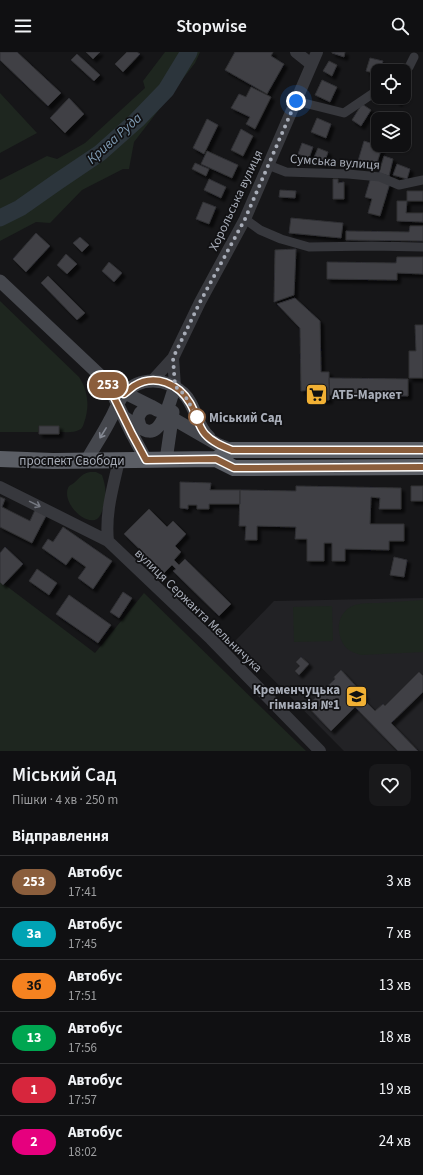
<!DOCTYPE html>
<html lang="uk">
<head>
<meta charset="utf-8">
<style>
	body { margin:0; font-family:"Source Sans 3",sans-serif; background:#19191b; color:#f1f3f6; height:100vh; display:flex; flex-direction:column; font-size:15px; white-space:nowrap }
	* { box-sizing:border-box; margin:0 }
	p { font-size:13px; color:#9c9d9f }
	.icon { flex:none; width:22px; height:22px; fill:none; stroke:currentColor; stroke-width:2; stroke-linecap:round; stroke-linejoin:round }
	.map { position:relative; height:699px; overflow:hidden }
	.side { display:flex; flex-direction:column; background:#101012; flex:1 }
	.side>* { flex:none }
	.badge { padding:0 8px; border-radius:13px; font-size:14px; line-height:26px }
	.fabs { position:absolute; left:371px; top:12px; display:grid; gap:8px }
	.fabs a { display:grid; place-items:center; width:40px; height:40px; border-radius:8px; background:#101012; box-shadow:0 1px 3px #0004,0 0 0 1px #303032; font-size:20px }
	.you { position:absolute; width:20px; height:20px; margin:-10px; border:3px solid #fff; border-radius:50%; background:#1a73e8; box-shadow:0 0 0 6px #1a73e833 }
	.map>.badge { position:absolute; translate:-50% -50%; box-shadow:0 0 0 2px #fff }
	h2 { padding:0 12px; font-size:15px; line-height:36px }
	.round { display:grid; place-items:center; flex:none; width:42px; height:42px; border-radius:8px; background:#19191b }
	.head { display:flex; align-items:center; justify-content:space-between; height:68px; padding:0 12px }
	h1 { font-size:19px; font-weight:600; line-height:30px }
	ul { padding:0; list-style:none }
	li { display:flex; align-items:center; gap:12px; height:52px; padding:0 12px; border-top:1px solid #303032 }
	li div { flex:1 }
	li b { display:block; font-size:15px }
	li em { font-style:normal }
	li .badge { min-width:44px; font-weight:700; text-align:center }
	header { display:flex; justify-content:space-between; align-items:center; height:52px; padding:0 12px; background:#101012; font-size:18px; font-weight:600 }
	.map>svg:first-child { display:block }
	.built { fill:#222225 }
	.green { fill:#1e261f }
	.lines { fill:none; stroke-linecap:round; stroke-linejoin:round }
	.river { stroke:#2c353c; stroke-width:17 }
	.building { fill:#404145; stroke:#303034; filter:url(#shadow) }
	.minor { stroke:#37383d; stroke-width:9 }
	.tertiary { stroke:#37383d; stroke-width:12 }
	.secondary { stroke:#45474d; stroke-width:13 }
	.trunk { stroke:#5b5e65; stroke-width:16 }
	.oneway { stroke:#858993 }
	.oneway2 { stroke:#757881 }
	.line-casing { stroke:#fff; stroke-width:9 }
	.line { stroke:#8b5e3c; stroke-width:6 }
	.walk { stroke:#a8adb8; stroke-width:4; stroke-dasharray:0 7.2 }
	.stop-dot { fill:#fff; stroke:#8b5e3c; stroke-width:2 }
	.labels { text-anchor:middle; stroke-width:3.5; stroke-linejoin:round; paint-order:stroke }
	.street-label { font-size:13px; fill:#a8adb8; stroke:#111113 }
	.poi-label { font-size:13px; font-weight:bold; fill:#a8adb8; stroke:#111113; text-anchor:start }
	.stop-label { font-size:13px; font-weight:bold; fill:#a8adb8; stroke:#111113; text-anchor:start }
	.water-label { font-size:14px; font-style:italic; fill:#7f9bb3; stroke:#111113 }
</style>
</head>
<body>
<header><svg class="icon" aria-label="menu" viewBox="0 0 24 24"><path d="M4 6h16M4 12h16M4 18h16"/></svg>Stopwise<svg class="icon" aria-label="search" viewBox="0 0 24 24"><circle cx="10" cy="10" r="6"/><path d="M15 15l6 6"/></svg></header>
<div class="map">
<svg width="423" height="699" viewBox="0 0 423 699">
	<defs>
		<filter id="shadow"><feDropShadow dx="3.5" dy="3.5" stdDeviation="1" flood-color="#0009"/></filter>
	</defs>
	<rect width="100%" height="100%" fill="#161618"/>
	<path class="built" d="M 423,546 L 423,699 L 344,699 L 235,589 L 274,549 Z"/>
	<path class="green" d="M 165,0 L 200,0 L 195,11 L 134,90 L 129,117 L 123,117 L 82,138 L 50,171 L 36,170 L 0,189 L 0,128 L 47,104 L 57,107 L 85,91 L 145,36 L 143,29 Z
		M 0,41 L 37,81 L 0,101 Z
		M 0,249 L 79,325 C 88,339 90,354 84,371 C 83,374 82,377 79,378 C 74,381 65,380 60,380 L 59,374 L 38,374 L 38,380 L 0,380 Z
		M 90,420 L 96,420 L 102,423 C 106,434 107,445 103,456 C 102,460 100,465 97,467 C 85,474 62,451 68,436 C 69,433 72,433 75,430 C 81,425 81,422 90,420 Z
		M 0,529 L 95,601 L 144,541 L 306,699 L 0,699 Z
		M 423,548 L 423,600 L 361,603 C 350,600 343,596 340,584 C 336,571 342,557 355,553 C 362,551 371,551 379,551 C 394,550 408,549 423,548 Z
		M 332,554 L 333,589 L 294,590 L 293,555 Z"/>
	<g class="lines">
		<path class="river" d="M 0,166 L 20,156 L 57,130 L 100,101 L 137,68 L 166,38 L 189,0"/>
	</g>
	<path class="building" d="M 0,0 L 17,0 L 61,41 L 48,54 L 0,8 Z
		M 86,0 L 100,0 L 93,7 Z
		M 127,0 L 137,0 L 140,2 L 123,20 L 115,12 Z
		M 235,0 L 273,0 L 271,4 L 284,12 L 267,42 L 225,18 Z
		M 332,0 L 345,0 L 344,5 L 332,1 Z
		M 77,2 L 100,23 L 94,29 L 71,8 Z
		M 370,6 L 383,9 L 380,19 L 378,19 L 378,22 L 366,19 Z
		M 329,9 L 337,13 L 332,24 L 323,19 Z
		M 322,28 L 337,35 L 330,50 L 315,43 Z
		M 251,35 L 271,45 L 255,77 L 246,72 L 250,65 L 231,56 L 239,42 L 246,45 Z
		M 395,45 L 403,45 L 398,51 L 394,47 Z
		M 69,46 L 84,62 L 65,81 L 50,66 Z
		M 362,52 L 371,58 L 361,74 L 352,68 Z
		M 317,66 L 331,72 L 326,86 L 311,80 Z
		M 207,67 L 218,73 L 204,102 L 193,96 Z
		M 241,77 L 253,84 L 243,104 L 231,98 Z
		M 364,89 L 382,95 L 376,114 L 358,109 Z
		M 302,91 L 313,95 L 309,106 L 298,102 Z
		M 318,96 L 328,100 L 324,112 L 313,108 Z
		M 207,99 L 238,113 L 232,126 L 201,112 Z
		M 384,104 L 393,107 L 389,124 L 379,121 Z
		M 195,111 L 209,117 L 206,124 L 192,117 Z
		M 397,112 L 410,117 L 407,127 L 393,123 Z
		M 371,125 L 390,131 L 380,164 L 368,161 L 372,147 L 365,145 Z
		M 209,127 L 226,135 L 221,146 L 204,138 Z
		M 333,127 L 338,127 L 338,131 L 344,130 L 344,147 L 333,147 Z
		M 280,138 L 296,139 L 295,146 L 279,145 Z
		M 407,139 L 423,139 L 423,149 L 407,149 Z
		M 397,149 L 407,149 L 406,161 L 423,161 L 423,170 L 397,169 Z
		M 203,150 L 216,155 L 209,172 L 196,167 Z
		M 291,166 L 343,171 L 341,186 L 289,181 Z
		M 410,174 L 423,174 L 423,189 L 346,188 L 346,179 L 409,180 Z
		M 36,181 L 50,194 L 26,220 L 13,207 Z
		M 80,185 L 89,193 L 82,200 L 73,191 Z
		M 296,197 L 294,243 L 274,250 L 275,198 Z
		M 66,202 L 77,212 L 67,222 L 57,213 Z
		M 397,205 L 423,205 L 423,222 L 397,221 L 397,228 L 327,227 L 327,210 L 396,211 Z
		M 109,210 L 122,221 L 114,230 L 102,219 Z
		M 48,224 L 85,261 L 77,268 L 41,231 Z
		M 295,246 L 320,269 L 321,320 L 329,320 L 329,348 L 319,348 L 314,347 L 312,343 L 312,338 L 301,339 L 300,276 L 277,252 Z
		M 415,273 L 423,273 L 423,326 L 409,326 L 409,299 L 416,299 Z
		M 329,326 L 408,327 L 408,344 L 330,343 Z
		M 39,374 L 59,374 L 59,382 L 39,382 Z
		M 180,430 L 211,431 L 210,438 L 240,438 L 240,452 L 209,452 L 209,457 L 197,457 L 197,453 L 188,453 L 188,457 L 180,456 Z
		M 296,434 L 401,436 L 401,457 L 379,457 L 380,446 L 371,445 L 370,472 L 404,472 L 404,489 L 389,489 L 389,498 L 345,497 L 345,509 L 332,509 L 332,491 L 324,491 L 324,509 L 307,509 L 307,487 L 295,487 L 296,475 L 257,474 L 257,488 L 245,488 L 246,474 L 239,474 L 240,438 L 296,439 Z
		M 411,434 L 423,434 L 423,449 L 411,449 Z
		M 0,445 L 5,447 L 2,455 L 30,469 L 35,458 L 46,464 L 32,491 L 0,475 Z
		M 149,457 L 167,475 L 173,469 L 186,482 L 175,494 L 181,500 L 174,508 L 179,513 L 185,507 L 231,552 L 219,564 L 173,519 L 176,517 L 172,513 L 164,521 L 124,482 Z
		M 63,475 L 112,509 L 93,537 L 78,526 L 86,515 L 72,505 L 66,513 L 42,496 L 48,487 L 53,490 Z
		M 5,495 L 23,512 L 3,533 L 0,530 L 0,501 Z
		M 394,505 L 407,508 L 404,525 L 390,523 Z
		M 37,517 L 57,531 L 49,543 L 29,529 Z
		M 123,540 L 132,546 L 119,566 L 110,560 Z
		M 69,543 L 111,573 L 98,591 L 56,562 Z
		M 301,605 L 309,612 L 299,623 L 295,619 L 300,614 L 296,610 Z
		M 341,618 L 365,644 L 363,647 L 375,659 L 383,652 L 385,654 L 419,620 L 423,624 L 423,640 L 391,671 L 418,699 L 398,699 L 355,655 L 331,679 L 307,654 L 335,627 L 334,625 Z"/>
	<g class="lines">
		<path class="minor" d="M 404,19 L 409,15 L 414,5
			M 296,49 L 344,61 L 378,38
			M 268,113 L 286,120 L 348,122 L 380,125 L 399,133 L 423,128
			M 245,167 L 260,178 L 281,187 L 309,195 L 372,194 L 423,195"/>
		<path class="tertiary" d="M 296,0 L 311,12
			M 173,306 L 175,334
			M 153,328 L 173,306 L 200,250 L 245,167 L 317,0
			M 0,435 L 108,489 L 211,587 L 320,699
			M 108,489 C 105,460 113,436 119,408"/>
		<path class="secondary" d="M 0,229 L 106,329 L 125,341 L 151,354 L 217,392 L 232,398
			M 115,347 L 132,382 L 146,408
			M 124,365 C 128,368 144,379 148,379 C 163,382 171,345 175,334
			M 140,374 L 138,367 C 140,357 148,353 157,358
			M 87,408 C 94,395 103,382 110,368 C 115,360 118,348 125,341 C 140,324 167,326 183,341 C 196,353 196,374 209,385
			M 166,408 L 173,360"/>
		<path class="trunk" d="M 0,407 L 53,409 L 216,407 L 234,416 L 423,415
			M 216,407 L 232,398 L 423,398"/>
	</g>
	<defs><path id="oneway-shaft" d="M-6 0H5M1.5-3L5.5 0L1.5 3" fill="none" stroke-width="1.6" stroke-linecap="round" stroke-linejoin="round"/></defs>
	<use class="oneway" href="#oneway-shaft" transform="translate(103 381) rotate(122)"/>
	<use class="oneway2" href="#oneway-shaft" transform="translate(35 452) rotate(26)"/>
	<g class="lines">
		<defs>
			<path id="line" d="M 423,398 L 232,398 C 222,394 212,390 205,382 C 198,374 196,361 190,351 C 179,332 155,321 134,334 C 131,336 128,339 124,342 L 106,329 L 132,382 L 146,408 L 216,407 L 234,416 L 423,415"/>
		</defs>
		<use href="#line" class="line-casing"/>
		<use href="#line" class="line"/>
		<path class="walk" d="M 197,365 L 184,342 L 175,334 L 173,306 L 200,250 L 245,167 L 296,49"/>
	</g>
	<defs>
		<symbol id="supermarket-square" viewBox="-11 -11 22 22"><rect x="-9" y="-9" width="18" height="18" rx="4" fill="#f2b134" stroke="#111113"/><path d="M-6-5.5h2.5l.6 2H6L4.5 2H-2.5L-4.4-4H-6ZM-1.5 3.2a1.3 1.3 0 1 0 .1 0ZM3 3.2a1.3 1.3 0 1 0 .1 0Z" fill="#111"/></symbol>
		<symbol id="school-square" viewBox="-11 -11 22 22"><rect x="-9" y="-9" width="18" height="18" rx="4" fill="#f2b134" stroke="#111113"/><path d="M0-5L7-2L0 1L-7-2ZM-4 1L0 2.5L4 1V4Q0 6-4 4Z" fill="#111"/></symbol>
	</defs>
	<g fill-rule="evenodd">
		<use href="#supermarket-square" x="304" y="330" width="25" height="25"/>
		<use href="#school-square" x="344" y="632" width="25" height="25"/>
	</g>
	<circle class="stop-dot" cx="197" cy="365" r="8"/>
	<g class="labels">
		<g class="street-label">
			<text transform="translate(335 109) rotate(4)" y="5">Сумська вулиця</text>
			<text transform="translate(235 148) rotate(-65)" y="5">Хорольська вулиця</text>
			<text x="72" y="413">проспект Свободи</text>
			<text transform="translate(199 558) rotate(44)" y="5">вулиця Сержанта Мельничука</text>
		</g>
		<g class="poi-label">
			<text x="332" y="347">АТБ-Маркет</text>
			<text x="340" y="642" text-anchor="end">Кременчуцька<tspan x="340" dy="15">гімназія №1</tspan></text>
		</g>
		<g class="stop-label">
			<text x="209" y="370">Міський Сад</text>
		</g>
		<g class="water-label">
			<text transform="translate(114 86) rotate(-42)" y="5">Крива Руда</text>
		</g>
	</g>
</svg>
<div class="fabs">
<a><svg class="icon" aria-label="locate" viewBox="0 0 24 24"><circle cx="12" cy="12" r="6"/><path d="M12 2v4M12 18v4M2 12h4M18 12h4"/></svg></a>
<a><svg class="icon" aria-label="layers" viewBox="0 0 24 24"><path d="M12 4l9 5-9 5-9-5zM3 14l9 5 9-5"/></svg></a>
</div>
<div class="you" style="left:296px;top:49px"></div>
<b class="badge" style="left:108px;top:333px;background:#8b5e3c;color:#fff">253</b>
</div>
<section class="side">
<div class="head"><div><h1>Міський Сад</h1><p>Пішки · 4 хв · 250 m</p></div><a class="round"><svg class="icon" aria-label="heart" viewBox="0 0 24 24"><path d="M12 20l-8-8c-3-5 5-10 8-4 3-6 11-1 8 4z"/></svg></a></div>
<h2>Відправлення</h2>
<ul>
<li><span class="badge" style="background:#8b5e3c;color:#fff">253</span><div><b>Автобус</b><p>17:41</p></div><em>3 хв</em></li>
<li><span class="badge" style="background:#00a3b4;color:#fff">3а</span><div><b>Автобус</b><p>17:45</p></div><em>7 хв</em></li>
<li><span class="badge" style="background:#f58220;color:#111">3б</span><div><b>Автобус</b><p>17:51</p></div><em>13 хв</em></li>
<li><span class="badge" style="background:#00a651;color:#fff">13</span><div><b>Автобус</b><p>17:56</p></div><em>18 хв</em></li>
<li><span class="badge" style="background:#d7263d;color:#fff">1</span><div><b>Автобус</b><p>17:57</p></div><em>19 хв</em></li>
<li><span class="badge" style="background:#e6007e;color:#fff">2</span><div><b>Автобус</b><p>18:02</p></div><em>24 хв</em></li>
</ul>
</section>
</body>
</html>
